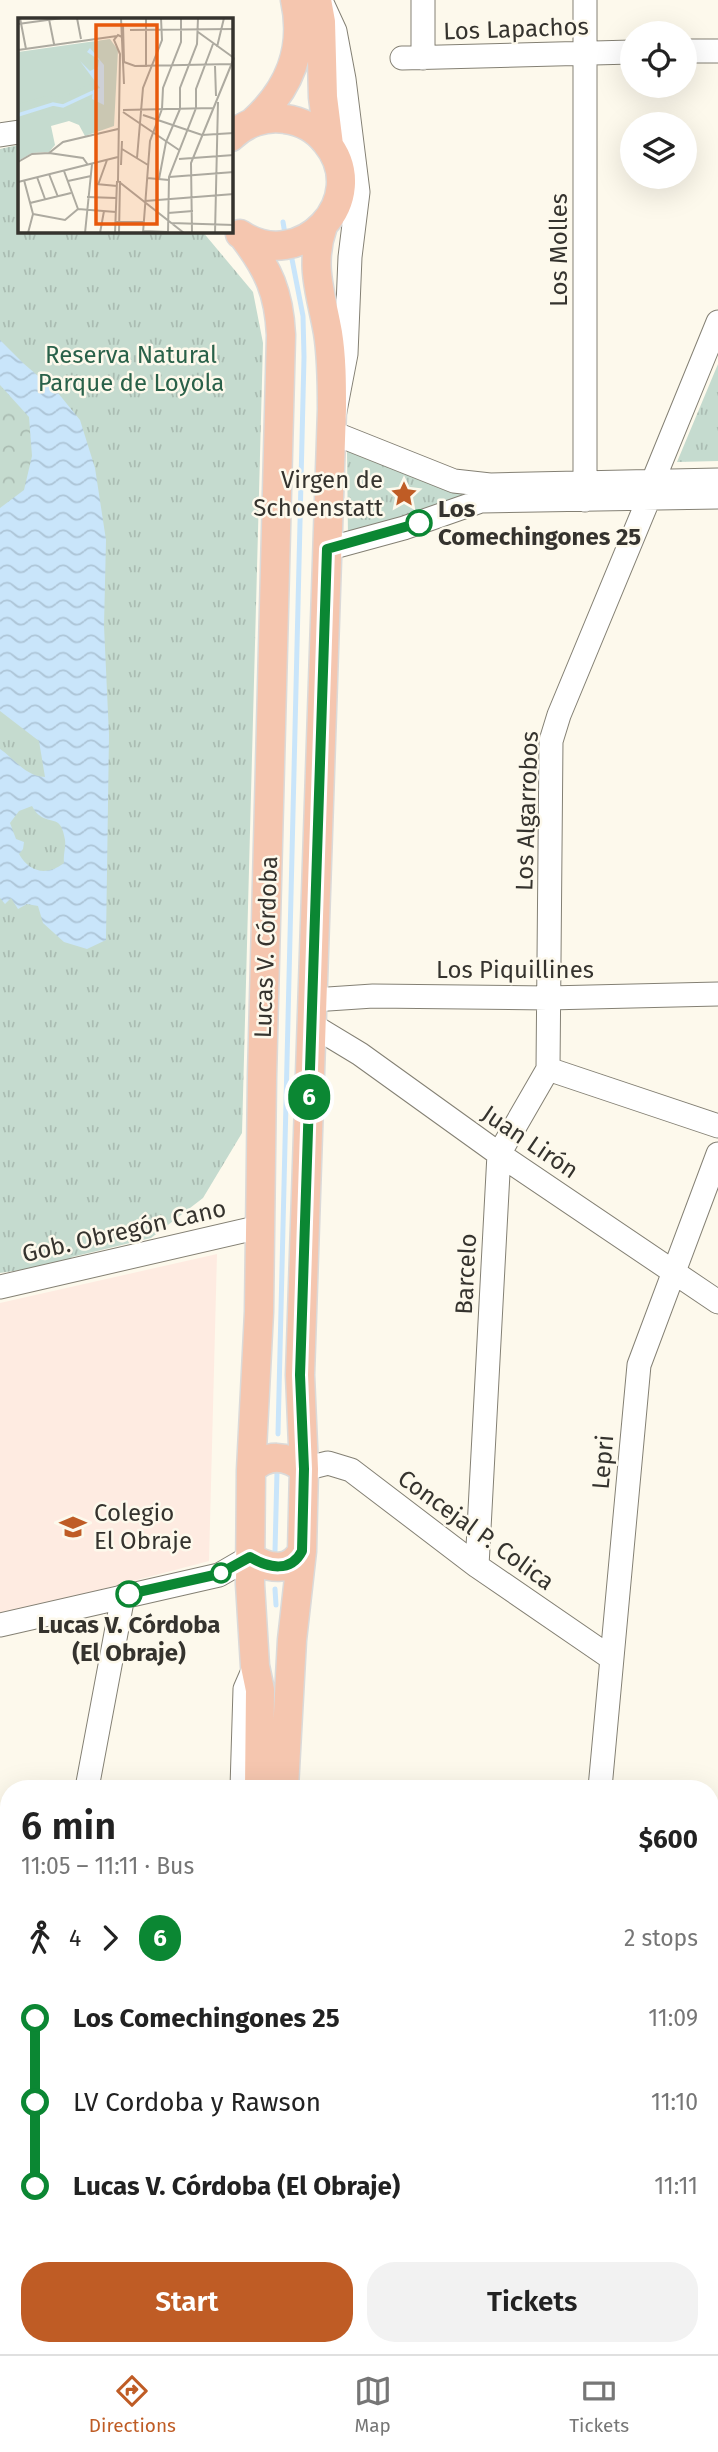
<!DOCTYPE html>
<html lang="en">
<head>
<meta charset="utf-8">
<style>
	body { margin:0; font-family:"Fira Sans",sans-serif; background:#f2f2f2; color:#222; height:100vh; display:flex; flex-direction:column; font-size:26px; white-space:nowrap }
	* { box-sizing:border-box; margin:0 }
	p { font-size:23px; color:#767676 }
	.icon { flex:none; width:38px; height:38px; fill:none; stroke:currentColor; stroke-width:2; stroke-linecap:round; stroke-linejoin:round }
	.map { position:relative; flex:1; overflow:hidden }
	.sheet { position:absolute; left:0px; top:1780px; width:719px; height:576px; display:flex; flex-direction:column; background:#fff; border-radius:28px 28px 0 0; box-shadow:0 7px 28px #0002 }
	.sheet>* { flex:none }
	.badge { padding:0 14px; border-radius:23px; font-size:24px; line-height:46px }
	.controls { position:absolute; left:620px; top:21px; display:grid; gap:14px }
	.controls a { display:grid; place-items:center; width:77px; height:77px; border-radius:50%; background:#fff; box-shadow:0 7px 28px #0002; font-size:35px }
	.map>.badge { position:absolute; translate:-50% -50%; box-shadow:0 0 0 4px #fff }
	.legs { display:flex; align-items:center; gap:10px; height:77px; padding:0 21px; font-size:23px }
	.legs p { margin-inline-start:auto }
	.headline { display:flex; align-items:center; justify-content:space-between; height:119px; padding:0 21px }
	h1 { font-size:38px; font-weight:600; line-height:52px }
	.cta { display:flex; gap:14px; margin-top:auto; padding:14px 21px }
	.cta a { flex:1; height:80px; border-radius:28px; background:#bf5c25; color:#fff; font-size:28px; font-weight:600; line-height:80px; text-align:center }
	.cta a+a { background:#f2f2f2; color:#222 }
	ul { padding:0 21px; list-style:none }
	li { display:flex; align-items:center; gap:24px; height:84px; font-size:26px }
	li i { display:grid; place-items:center; width:10px; height:100%; margin:0 9px; background:currentColor }
	li i::after { content:''; width:18px; height:18px; margin:-9px; border:5px solid; border-radius:50%; background:#fff }
	li p { margin-inline-start:auto }
	li:first-child i { background:linear-gradient(#0000 50%,currentColor 0) }
	li:last-child i { background:linear-gradient(currentColor 50%,#0000 0) }
	.dock { display:flex; justify-content:space-around; align-items:center; height:98px; border-top:2px solid #e0e0e0; background:#fff; font-size:19px; color:#767676 }
	.dock a { display:grid; justify-items:center; gap:4px }
	.dock .current { color:#bf5c25 }
	.map>svg:first-child { display:block }
	.education { fill:#feebe1 }
	.grass { fill:url(#grass-tufts) }
	.forest { fill:url(#forest-crowns) }
	.water { fill:url(#water-waves); fill-rule:evenodd }
	.lines { fill:none; stroke-linecap:round; stroke-linejoin:round }
	.stream { stroke:#c9e5fa; stroke-width:5 }
	.minor-casing { stroke:#848074; stroke-width:25 }
	.major-casing { stroke:#dbdad9; stroke-width:31 }
	.minor { stroke:#fff; stroke-width:23 }
	.major { stroke:#f5c6af; stroke-width:28 }
	.line-1-casing { stroke:#fff; stroke-width:16 }
	.line-1 { stroke:#0b8733; stroke-width:10 }
	.stop-1-dot { fill:#fff; stroke:#0b8733; stroke-width:3.5 }
	.labels { text-anchor:middle; stroke-width:5; stroke-linejoin:round; paint-order:stroke }
	.street-label { font-size:24px; fill:#35332e; stroke:#fdf9ec }
	.park-label { font-size:24px; fill:#296149; stroke:#fdf9ec }
	.poi-label { font-size:24px; fill:#35332e; stroke:#fdf9ec; text-anchor:end }
	.stop-label { font-size:24px; font-weight:bold; fill:#35332e; stroke:#fdf9ec; text-anchor:start }
	.inset-river { fill:none; stroke:#c9e5fa; stroke-width:3.5 }
	.inset-road { fill:none; stroke:#adaaa0; stroke-width:2 }
	.view { fill:#e8590c; fill-opacity:0.15; stroke:#e8590c; stroke-width:3.5 }
	.inset-edge { fill:none; stroke:#35332e; stroke-width:3.5 }
</style>
</head>
<body>
<div class="map">
<svg width="718" height="2354" viewBox="0 0 718 2354">
	<defs>
		<pattern id="grass-tufts" width="24" height="20" patternUnits="userSpaceOnUse" patternTransform="scale(1.75)"><rect width="24" height="20" fill="#c5dbcf"/><path d="M3 7l-1-3M5 7V3M7 7l1-3M15 17l-1-3M17 17v-4M19 17l1-3" fill="none" stroke="#aabcb2"/></pattern>
		<pattern id="forest-crowns" width="20" height="18" patternUnits="userSpaceOnUse" patternTransform="scale(1.75)"><rect width="20" height="18" fill="#c5dbcf"/><path d="M2 6a3 3 0 1 1 6 0M12 15a3 3 0 1 1 6 0" fill="none" stroke="#aabcb2"/></pattern>
		<pattern id="water-waves" width="16" height="10" patternUnits="userSpaceOnUse" patternTransform="scale(1.75)"><rect width="16" height="10" fill="#c9e5fa"/><path d="M0 5q4-4 8 0t8 0" fill="none" stroke="#adc5d7"/></pattern>
	</defs>
	<rect width="100%" height="100%" fill="#fdf9ec"/>
	<path class="education" d="M 217,1254 L 209,1561 L 0,1616 L 0,1303 Z"/>
	<path class="grass" d="M 18,145 L 19,231 L 202,231 L 253,292 L 263,343 L 242,1133 L 203,1198 L 151,1238 L 72,1257 L 67,1263 L 0,1273 L 0,149 Z
		M 718,364 L 718,461 L 677,462 Z
		M 347,451 L 485,490 L 348,537 Z"/>
	<path class="forest" d="M 0,385 L 29,417 L 32,456 L 24,490 L 0,508 Z"/>
	<path class="water" d="M 0,340 L 23,363 L 58,393 L 80,420 L 95,468 L 106,540 L 104,626 L 109,735 L 106,940 L 87,949 L 64,942 L 43,923 L 38,906 L 27,904 L 18,909 L 11,898 L 5,904 L 0,898 L 0,749 C 16,760 25,776 45,777 L 39,741 L 0,711 L 0,508 L 24,490 L 32,456 L 29,417 L 0,385 ZM 32,806 C 34,809 36,813 39,815 C 52,825 61,814 65,840 C 66,848 63,854 64,863 C 47,876 30,873 19,854 L 23,849 L 24,842 L 16,839 L 10,823 L 19,811 Z"/>
	<g class="lines">
		<path class="stream" d="M 283,222 L 285,234
			M 278,1434 L 304,357 L 303,316 L 291,254
			M 275,1551 L 277,1472
			M 275,1589 L 276,1605"/>
		<defs>
			<path id="minor" d="M 585,0 L 585,500
				M 323,5 L 335,31 L 344,79 L 358,192 L 350,257 L 346,354 L 331,432 L 454,481 L 490,485 L 718,480
				M 684,51 L 718,51
				M 402,58 L 632,52
				M 423,58 L 423,0
				M 0,135 L 19,132
				M 327,549 L 404,528 L 481,501 L 718,497
				M 313,1000 L 373,996 L 548,998 L 718,994
				M 312,1025 L 360,1054 L 499,1154 L 718,1302
				M 548,1069 L 718,1126
				M 0,1287 L 260,1227
				M 304,1469 L 328,1463 L 351,1470 L 477,1566 L 611,1658
				M 477,1566 L 499,1154 L 548,1069 L 551,741 L 559,715 L 649,498 L 653,481 L 718,322
				M 0,1625 L 219,1575 L 250,1557
				M 87,1788 L 123,1596
				M 242,1788 L 245,1689 L 255,1666
				M 600,1788 L 639,1365 L 718,1154
				M 710,1822 L 718,1823
				M 0,1885 L 9,1886
				M 0,2051 L 9,2051
				M 710,2067 L 718,2066
				M 0,2199 L 9,2199
				M 69,2354 L 73,2347
				M 224,2354 L 224,2347
				M 242,2354 L 242,2347
				M 263,2354 L 264,2347
				M 559,2354 L 560,2347"/>
			<path id="major" d="M 317,0 L 321,22 L 323,97 L 329,145
				M 252,123 C 289,90 306,50 295,0
				M 231,137 C 245,123 265,116 285,119 C 301,121 316,129 326,142 C 373,199 300,275 240,234
				M 243,236 C 269,270 279,293 281,335 L 262,1077 L 259,1312 L 251,1470 L 250,1584 L 255,1666 L 260,1690 L 259,1788
				M 251,1470 C 267,1453 287,1455 304,1469
				M 250,1557 C 268,1569 291,1573 302,1551
				M 284,1788 L 292,1640 L 302,1551 L 304,1469 L 300,1375 L 332,409 C 332,383 332,358 328,333 C 321,293 309,265 323,226
				M 710,2187 L 718,2193"/>
		</defs>
		<use href="#minor" class="minor-casing"/>
		<use href="#major" class="major-casing"/>
		<use href="#minor" class="minor"/>
		<use href="#major" class="major"/>
	</g>
	<g class="lines">
		<defs>
			<path id="line-1" d="M 129,1594 L 219,1574 L 250,1557 C 268,1568 291,1573 302,1551 L 304,1469 L 300,1375 L 327,549 L 419,523"/>
		</defs>
		<use href="#line-1" class="line-1-casing"/>
		<use href="#line-1" class="line-1"/>
	</g>
	<defs>
		<symbol id="sight-bare" viewBox="-9 -9 18 18"><path d="M0-6L1.8-2.2L6-1.7L2.9 1.2L3.7 5.4L0 3.3L-3.7 5.4L-2.9 1.2L-6-1.7L-1.8-2.2Z" fill="#bf5c25" stroke="#fdf9ec" stroke-width="2.5" paint-order="stroke"/></symbol>
		<symbol id="school-bare" viewBox="-9 -9 18 18"><path d="M0-5L7-2L0 1L-7-2ZM-4 1L0 2.5L4 1V4Q0 6-4 4Z" fill="#bf5c25" stroke="#fdf9ec" stroke-width="2.5" paint-order="stroke"/></symbol>
	</defs>
	<g fill-rule="evenodd">
		<use href="#sight-bare" x="385" y="475" width="38" height="38"/>
		<use href="#school-bare" x="54" y="1508" width="38" height="38"/>
	</g>
	<g class="stop-1-dot">
		<circle cx="419" cy="523" r="12"/>
		<circle cx="221" cy="1573" r="9"/>
		<circle cx="129" cy="1594" r="12"/>
	</g>
	<g class="labels">
		<g class="street-label">
			<text transform="translate(516 29) rotate(-2)" y="8">Los Lapachos</text>
			<text transform="translate(559 250) rotate(-90)" y="8">Los Molles</text>
			<text transform="translate(527 811) rotate(-88)" y="8">Los Algarrobos</text>
			<text transform="translate(266 947) rotate(-88)" y="8">Lucas V. Córdoba</text>
			<text x="515" y="978">Los Piquillines</text>
			<text transform="translate(530 1142) rotate(34)" y="8">Juan Lirón</text>
			<text transform="translate(124 1231) rotate(-13)" y="8">Gob. Obregón Cano</text>
			<text transform="translate(466 1274) rotate(-87)" y="8">Barcelo</text>
			<text transform="translate(603 1462) rotate(-85)" y="8">Lepri</text>
			<text transform="translate(476 1530) rotate(36)" y="8">Concejal P. Colica</text>
		</g>
		<g class="park-label">
			<text x="131" y="363">Reserva Natural<tspan x="131" dy="28">Parque de Loyola</tspan></text>
		</g>
		<g class="poi-label">
			<text x="383" y="488">Virgen de<tspan x="383" dy="28">Schoenstatt</tspan></text>
			<text x="94" y="1521" text-anchor="start">Colegio<tspan x="94" dy="28">El Obraje</tspan></text>
		</g>
		<g class="stop-label">
			<text x="438" y="517">Los<tspan x="438" dy="28">Comechingones 25</tspan></text>
			<text x="129" y="1633" text-anchor="middle">Lucas V. Córdoba<tspan x="129" dy="28">(El Obraje)</tspan></text>
		</g>
	</g>
	<g transform="translate(18 18)">
		<rect width="215" height="215" fill="#fdf9ec"/>
		<path d="M 92,21 L 100,32 L 96,108 L 67,118 L 61,107 L 51,103 L 33,108 L 37,127 L 31,134 L 14,135 L 0,143 L 0,34 Z" fill="#c5dbcf"/>
		<path d="M 70,66 L 75,67 L 74,81 L 0,98 L 0,86 L 28,78 L 46,79 Z" fill="#c5dbcf"/>
		<path d="M 72,30 L 86,47 L 86,87 L 74,81 L 75,72 L 82,70 L 62,43 L 72,53 L 80,49 L 81,42 L 69,34 Z" fill="#c9e5fa"/>
		<path class="inset-river" d="M 0,97 L 35,86 L 45,88 L 75,74"/>
		<path class="inset-road" d="M 2,0 L 8,31M 59,0 L 63,21M 103,0 L 106,66M 128,0 L 128,49M 31,1 L 36,26M 0,6 L 44,0M 105,6 L 106,44 L 117,48 L 214,46M 112,12 L 216,11M 180,14 L 216,40M 106,20 L 100,17 L 96,22 L 102,36 L 100,163 L 166,215M 199,29 L 206,0M 0,32 L 99,18M 197,48 L 198,78M 105,92 L 195,90M 105,94 L 161,132M 125,97 L 184,117 L 216,115M 104,131 L 130,147M 31,135 L 65,140 L 70,147M 119,140 L 125,70 L 144,22 L 143,0M 161,141 L 216,137M 0,144 L 14,136 L 31,135 L 45,124 L 100,111M 103,147 L 104,123M 46,153 L 60,191M 31,156 L 40,179M 19,159 L 27,181M 151,159 L 216,154M 129,160 L 151,162M 141,161 L 148,124 L 162,91 L 162,70 L 179,26 L 180,0M 6,162 L 15,196 L 10,215M 50,163 L 73,158M 0,164 L 100,139M 78,166 L 99,168M 80,167 L 89,142M 69,179 L 98,180M 127,183 L 216,176M 12,185 L 53,175M 150,195 L 175,193M 15,196 L 47,202 L 60,191 L 98,194M 98,204 L 126,204M 153,205 L 216,207M 126,213 L 150,214M 67,215 L 74,146M 82,215 L 86,193M 97,215 L 99,163M 101,215 L 102,163M 125,215 L 132,123 L 144,91 L 145,70 L 163,24 L 163,0M 150,215 L 151,159 L 178,90 L 178,71 L 195,26M 174,215 L 173,145 L 216,40M 197,215 L 200,84"/>
		<path class="view" d="M 78,7 L 139,7 L 139,206 L 78,206 Z"/>
		<rect width="215" height="215" class="inset-edge"/>
	</g>
</svg>
<div class="controls">
<a><svg class="icon" aria-label="locate" viewBox="0 0 24 24"><circle cx="12" cy="12" r="6"/><path d="M12 2v4M12 18v4M2 12h4M18 12h4"/></svg></a>
<a><svg class="icon" aria-label="layers" viewBox="0 0 24 24"><path d="M12 4l9 5-9 5-9-5zM3 14l9 5 9-5"/></svg></a>
</div>
<b class="badge" style="left:309px;top:1097px;background:#0b8733;color:#fff">6</b>
<section class="sheet">
<div class="headline"><div><h1>6 min</h1><p>11:05 – 11:11 · Bus</p></div><b>$600</b></div>
<div class="legs"><svg class="icon" aria-label="walk" viewBox="0 0 24 24"><circle cx="13" cy="4" r="2"/><path d="M13 8l-2 6 4 7M11 14l-3 7M7 12l3-4h3l4 4"/></svg>4<svg class="icon" aria-label="forward" viewBox="0 0 24 24"><path d="M9 5l7 7-7 7"/></svg><b class="badge" style="background:#0b8733;color:#fff">6</b><p>2 stops</p></div>
<ul>
<li><i style="color:#0b8733"></i><b>Los Comechingones 25</b><p>11:09</p></li>
<li><i style="color:#0b8733"></i><span>LV Cordoba y Rawson</span><p>11:10</p></li>
<li><i style="color:#0b8733"></i><b>Lucas V. Córdoba (El Obraje)</b><p>11:11</p></li>
</ul>
<div class="cta"><a>Start</a><a>Tickets</a></div>
</section>
</div>
<nav class="dock">
<a class="current"><svg class="icon" aria-label="directions" viewBox="0 0 24 24"><path d="M12 3l9 9-9 9-9-9zM9 14v-3h6M13 9l2 2-2 2"/></svg>Directions</a>
<a><svg class="icon" aria-label="map" viewBox="0 0 24 24"><path d="M3 6l6-2 6 2 6-2v14l-6 2-6-2-6 2zM9 4v14M15 6v14"/></svg>Map</a>
<a><svg class="icon" aria-label="tickets" viewBox="0 0 24 24"><path d="M3 7h18v10H3zM15 7v10"/></svg>Tickets</a>
</nav>
</body>
</html>
